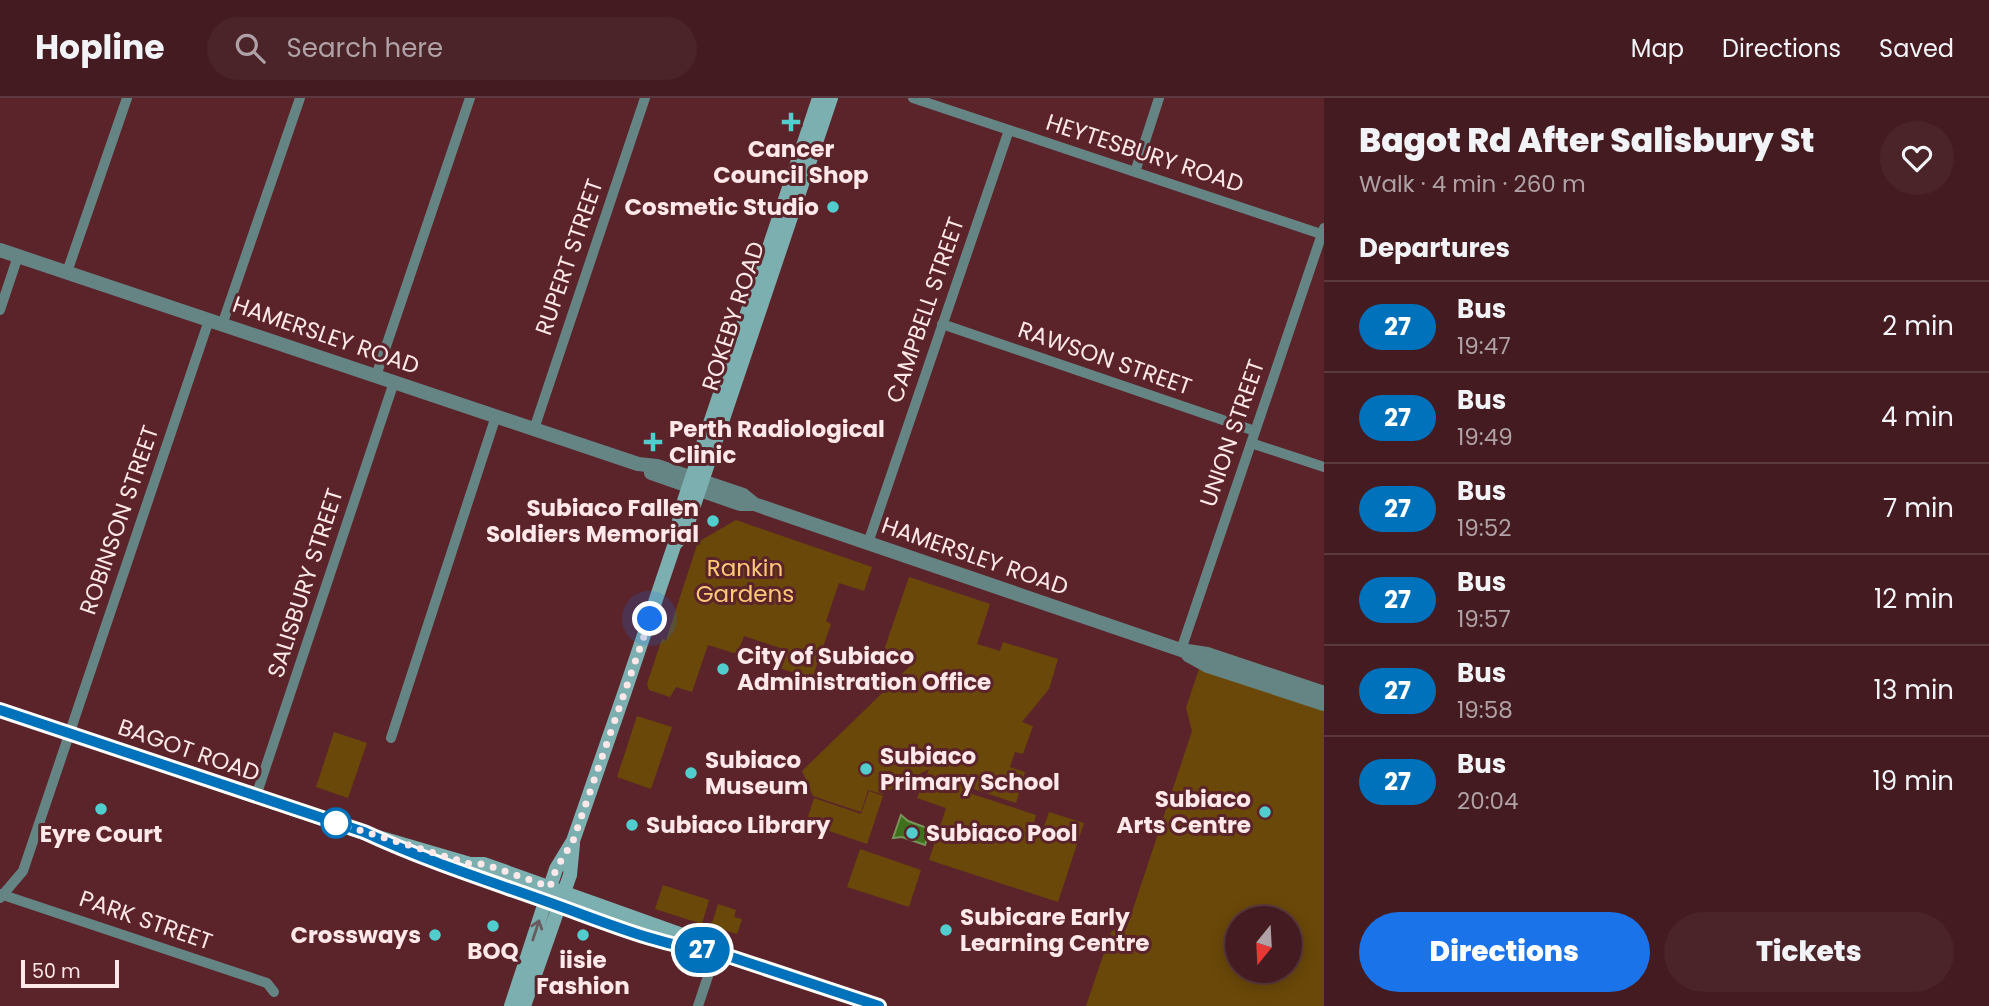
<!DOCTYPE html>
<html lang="en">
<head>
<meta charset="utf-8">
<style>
	body { margin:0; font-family:Poppins,sans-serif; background:#4b2429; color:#f1f3f6; height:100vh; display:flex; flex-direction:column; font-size:26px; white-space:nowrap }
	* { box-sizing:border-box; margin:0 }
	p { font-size:23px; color:#afa1a5 }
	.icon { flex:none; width:38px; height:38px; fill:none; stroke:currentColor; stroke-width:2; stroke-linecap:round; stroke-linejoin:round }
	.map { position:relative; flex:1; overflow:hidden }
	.panel { display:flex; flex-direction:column; background:#441b20; width:665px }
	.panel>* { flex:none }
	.badge { padding:0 14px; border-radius:23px; font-size:24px; line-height:46px }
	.needle { width:46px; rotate:198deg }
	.fabs { position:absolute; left:1225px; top:808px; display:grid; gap:14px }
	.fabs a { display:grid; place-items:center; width:77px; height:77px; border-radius:50%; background:#441b20; box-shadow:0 4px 18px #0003,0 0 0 2px #5c393e; font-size:35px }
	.scale { position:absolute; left:21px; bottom:18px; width:98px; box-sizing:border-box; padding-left:7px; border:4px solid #fee8e9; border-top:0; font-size:19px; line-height:24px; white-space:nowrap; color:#fee8e9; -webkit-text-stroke:5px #5b242a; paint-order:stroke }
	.you { position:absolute; width:35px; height:35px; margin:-18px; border:5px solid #fff; border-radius:50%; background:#1a73e8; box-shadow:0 0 0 10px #1a73e833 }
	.map>.badge { position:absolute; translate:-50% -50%; box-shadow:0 0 0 4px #fff }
	h2 { padding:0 35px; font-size:26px; line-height:63px }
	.round { display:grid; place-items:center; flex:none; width:74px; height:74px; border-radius:37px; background:#4b2429 }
	.summary { display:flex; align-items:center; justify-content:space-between; height:119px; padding:0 35px }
	h1 { font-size:33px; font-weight:800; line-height:52px }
	.action { display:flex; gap:14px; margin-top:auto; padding:14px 35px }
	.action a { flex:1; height:80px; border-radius:42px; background:#1a73e8; color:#fff; font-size:28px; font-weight:800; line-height:80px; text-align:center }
	.action a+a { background:#4b2429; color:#f1f3f6 }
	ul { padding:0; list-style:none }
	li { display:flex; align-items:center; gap:21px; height:91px; padding:0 35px; border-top:2px solid #5c393e }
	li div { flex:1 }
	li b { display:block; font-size:26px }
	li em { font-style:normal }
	li .badge { min-width:77px; font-weight:700; text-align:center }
	header { display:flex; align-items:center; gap:42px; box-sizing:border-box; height:98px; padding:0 35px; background:#441b20; border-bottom:2px solid #5c393e }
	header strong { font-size:33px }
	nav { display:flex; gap:38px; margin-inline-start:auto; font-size:24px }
	.search { width:490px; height:63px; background:#4b2429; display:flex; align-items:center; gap:18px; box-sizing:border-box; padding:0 24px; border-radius:38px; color:#afa1a5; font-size:26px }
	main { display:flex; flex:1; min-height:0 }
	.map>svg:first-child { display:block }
	.green { fill:#6a4809; fill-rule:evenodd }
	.water { fill:#3d711b; stroke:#779559; stroke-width:2 }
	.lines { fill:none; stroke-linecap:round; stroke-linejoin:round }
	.minor { stroke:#658585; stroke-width:10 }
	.tertiary { stroke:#658585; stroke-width:14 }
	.secondary { stroke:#7cafaf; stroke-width:14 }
	.oneway { stroke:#685c5f }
	.line-casing { stroke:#fff; stroke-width:16 }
	.line { stroke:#0072bc; stroke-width:10 }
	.walk { stroke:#fee8e9; stroke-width:7; stroke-dasharray:0 12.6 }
	.poi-dot { fill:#52cdce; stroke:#5b242a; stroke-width:2.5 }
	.stop-dot { fill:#fff; stroke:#0072bc; stroke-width:3.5 }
	.labels { text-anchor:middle; stroke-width:6; stroke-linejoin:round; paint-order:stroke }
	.poi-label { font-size:23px; font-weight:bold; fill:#fee8e9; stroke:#5b242a; text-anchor:start }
	.street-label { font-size:23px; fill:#fee8e9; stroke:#5b242a }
	.park-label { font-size:23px; fill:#fec879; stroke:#5b242a }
</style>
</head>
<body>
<header>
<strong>Hopline</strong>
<div class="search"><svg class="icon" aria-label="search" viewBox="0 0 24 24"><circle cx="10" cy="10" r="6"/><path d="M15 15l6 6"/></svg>Search here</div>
<nav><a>Map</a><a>Directions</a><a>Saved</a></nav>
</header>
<main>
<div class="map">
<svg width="1324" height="908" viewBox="0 0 1324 908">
	<rect width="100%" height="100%" fill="#5b242a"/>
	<path class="green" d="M 736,422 L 872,469 L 864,493 L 839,485 L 826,523 L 831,526 L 812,581 L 777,569 L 783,551 L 744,538 L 737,556 L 708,547 L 692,594 L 676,589 L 670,599 L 649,592 L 647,586 L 662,541 L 666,542 L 698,444 Z
		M 909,479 L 990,506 L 977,546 L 1000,553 L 1003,544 L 1058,561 L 1049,591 L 1022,624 L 1033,628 L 1023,656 L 1015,654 L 1010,669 L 1025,674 L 1016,705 L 971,690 L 969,695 L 1036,717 L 1032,734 L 1041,737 L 1049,714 L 1084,725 L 1058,804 L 929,762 L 946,710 L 917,700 L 929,671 L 882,696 L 868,692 L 861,714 L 813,698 L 802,673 L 910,568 L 882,558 Z
		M 1199,571 L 1324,613 L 1324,908 L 1086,908 L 1111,834 L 1130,820 L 1192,633 L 1186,610 ZM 1237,821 L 1290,821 L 1290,873 L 1237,873 Z
		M 637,618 L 672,629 L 651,691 L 617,679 Z
		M 334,634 L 367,645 L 348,700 L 316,689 Z
		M 869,693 L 883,698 L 867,746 L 806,725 L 814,700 L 861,716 Z
		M 860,751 L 921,772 L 909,809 L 847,789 Z
		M 663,787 L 709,802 L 702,826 L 655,811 Z
		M 718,806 L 736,812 L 734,819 L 742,821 L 737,836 L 711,828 Z"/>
	<path class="water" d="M 901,717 L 908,723 L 930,731 L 925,747 L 902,739 L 893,740 Z"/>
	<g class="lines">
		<path class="minor" d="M 913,0 L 1324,137
			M 1135,74 L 1159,0
			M 67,174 L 127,0
			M 0,212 L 18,158
			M 942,226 L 1255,333
			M 222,227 L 300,0
			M 376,278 L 470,0
			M 534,331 L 645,0
			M 1251,345 L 1324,369
			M 868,445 L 1009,32
			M 1181,552 L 1324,130
			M 391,640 L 496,318
			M 256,698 L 394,284
			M 0,796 L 267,885 L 274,894
			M 0,800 L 23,773 L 209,222
			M 698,908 L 716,854"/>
		<path class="tertiary" d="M 0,152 L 638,366 L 657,368 L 743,397 L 754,406
			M 651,375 L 740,406 L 754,406 L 1181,552 L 1207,556 L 1324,595
			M 1188,557 L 1208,568 L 1324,606"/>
		<path class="secondary" d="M 677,444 L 687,428 L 831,0
			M 0,612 L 364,735 L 470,766 L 484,766 L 694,841 L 716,854 L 879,908
			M 394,748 L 572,812 L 692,851 L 710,853
			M 511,908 L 556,771 L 573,743 L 625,593 L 674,448 L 682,409 L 819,0
			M 524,908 L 570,777 L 573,746"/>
	</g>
	<defs><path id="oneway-shaft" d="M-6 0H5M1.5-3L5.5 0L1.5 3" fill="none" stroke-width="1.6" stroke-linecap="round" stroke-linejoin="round" transform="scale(1.75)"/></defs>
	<use class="oneway" href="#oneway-shaft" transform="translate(536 832) rotate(-72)"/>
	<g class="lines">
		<defs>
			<path id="line" d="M 0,612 L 364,734 C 424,762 486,782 548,804 C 602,823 659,848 716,854 L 879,908"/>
		</defs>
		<use href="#line" class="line-casing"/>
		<use href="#line" class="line"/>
		<path class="walk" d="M 336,725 L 470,766 L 484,766 L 550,789 L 556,771 L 573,743 L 650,521"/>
	</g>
	<g class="poi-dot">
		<path d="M787.5 13.5h7v7h7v7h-7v7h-7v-7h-7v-7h7z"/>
		<circle cx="833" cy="109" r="7"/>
		<path d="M649.5 333.5h7v7h7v7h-7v7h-7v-7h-7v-7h7z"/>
		<circle cx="713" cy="423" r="7"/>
		<circle cx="723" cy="571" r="7"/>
		<circle cx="866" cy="671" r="7"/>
		<circle cx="691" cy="675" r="7"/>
		<circle cx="101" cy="711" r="7"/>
		<circle cx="1265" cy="714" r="7"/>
		<circle cx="632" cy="727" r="7"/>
		<circle cx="912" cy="735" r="7"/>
		<circle cx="493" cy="828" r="7"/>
		<circle cx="946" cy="832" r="7"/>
		<circle cx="435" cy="837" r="7"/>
		<circle cx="583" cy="837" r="7"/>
	</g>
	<circle class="stop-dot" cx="336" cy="725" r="14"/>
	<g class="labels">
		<g class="poi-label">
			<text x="791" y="59" text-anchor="middle">Cancer<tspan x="791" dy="26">Council Shop</tspan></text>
			<text x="819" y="117" text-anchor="end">Cosmetic Studio</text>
			<text x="669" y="339">Perth Radiological<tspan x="669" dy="26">Clinic</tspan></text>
			<text x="699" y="418" text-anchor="end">Subiaco Fallen<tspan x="699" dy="26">Soldiers Memorial</tspan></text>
			<text x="737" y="566">City of Subiaco<tspan x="737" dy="26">Administration Office</tspan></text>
			<text x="880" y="666">Subiaco<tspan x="880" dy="26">Primary School</tspan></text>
			<text x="705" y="670">Subiaco<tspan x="705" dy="26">Museum</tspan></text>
			<text x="1251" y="709" text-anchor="end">Subiaco<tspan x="1251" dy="26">Arts Centre</tspan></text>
			<text x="646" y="735">Subiaco Library</text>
			<text x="926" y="743">Subiaco Pool</text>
			<text x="101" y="744" text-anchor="middle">Eyre Court</text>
			<text x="960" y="827">Subicare Early<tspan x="960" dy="26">Learning Centre</tspan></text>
			<text x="421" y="845" text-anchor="end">Crossways</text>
			<text x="493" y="861" text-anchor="middle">BOQ</text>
			<text x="583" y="870" text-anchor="middle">iisie<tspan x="583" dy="26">Fashion</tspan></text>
		</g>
		<g class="street-label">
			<text transform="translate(1145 55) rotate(18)" y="8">HEYTESBURY ROAD</text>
			<text transform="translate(569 159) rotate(-71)" y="8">RUPERT STREET</text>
			<text transform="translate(925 212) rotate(-71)" y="8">CAMPBELL STREET</text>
			<text transform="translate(733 218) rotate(-72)" y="8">ROKEBY ROAD</text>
			<text transform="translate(326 237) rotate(19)" y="8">HAMERSLEY ROAD</text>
			<text transform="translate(1105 260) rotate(19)" y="8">RAWSON STREET</text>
			<text transform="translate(1232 335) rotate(-71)" y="8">UNION STREET</text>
			<text transform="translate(119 422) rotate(-71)" y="8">ROBINSON STREET</text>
			<text transform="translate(975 458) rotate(19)" y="8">HAMERSLEY ROAD</text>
			<text transform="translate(305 485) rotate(-72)" y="8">SALISBURY STREET</text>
			<text transform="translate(189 652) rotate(19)" y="8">BAGOT ROAD</text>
			<text transform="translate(146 822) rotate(19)" y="8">PARK STREET</text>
		</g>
		<g class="park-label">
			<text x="745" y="478">Rankin<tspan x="745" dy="26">Gardens</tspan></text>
		</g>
	</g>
</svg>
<div class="fabs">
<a><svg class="needle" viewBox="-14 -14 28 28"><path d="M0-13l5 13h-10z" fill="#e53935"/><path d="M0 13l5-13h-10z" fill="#afa1a5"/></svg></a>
</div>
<div class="scale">50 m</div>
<div class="you" style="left:650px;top:521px"></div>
<b class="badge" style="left:702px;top:852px;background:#0072bc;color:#fff">27</b>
</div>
<section class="panel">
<div class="summary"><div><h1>Bagot Rd After Salisbury St</h1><p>Walk · 4 min · 260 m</p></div><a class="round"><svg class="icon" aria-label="heart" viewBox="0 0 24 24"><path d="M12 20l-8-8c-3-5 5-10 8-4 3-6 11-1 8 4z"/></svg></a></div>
<h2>Departures</h2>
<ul>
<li><span class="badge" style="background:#0072bc;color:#fff">27</span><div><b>Bus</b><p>19:47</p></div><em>2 min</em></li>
<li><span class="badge" style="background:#0072bc;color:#fff">27</span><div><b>Bus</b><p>19:49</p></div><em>4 min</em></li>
<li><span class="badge" style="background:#0072bc;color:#fff">27</span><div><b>Bus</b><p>19:52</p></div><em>7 min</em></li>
<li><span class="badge" style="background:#0072bc;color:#fff">27</span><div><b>Bus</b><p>19:57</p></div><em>12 min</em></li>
<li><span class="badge" style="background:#0072bc;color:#fff">27</span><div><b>Bus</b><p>19:58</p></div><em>13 min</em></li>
<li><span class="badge" style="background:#0072bc;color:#fff">27</span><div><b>Bus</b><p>20:04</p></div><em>19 min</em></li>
</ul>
<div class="action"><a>Directions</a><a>Tickets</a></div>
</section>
</main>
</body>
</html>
